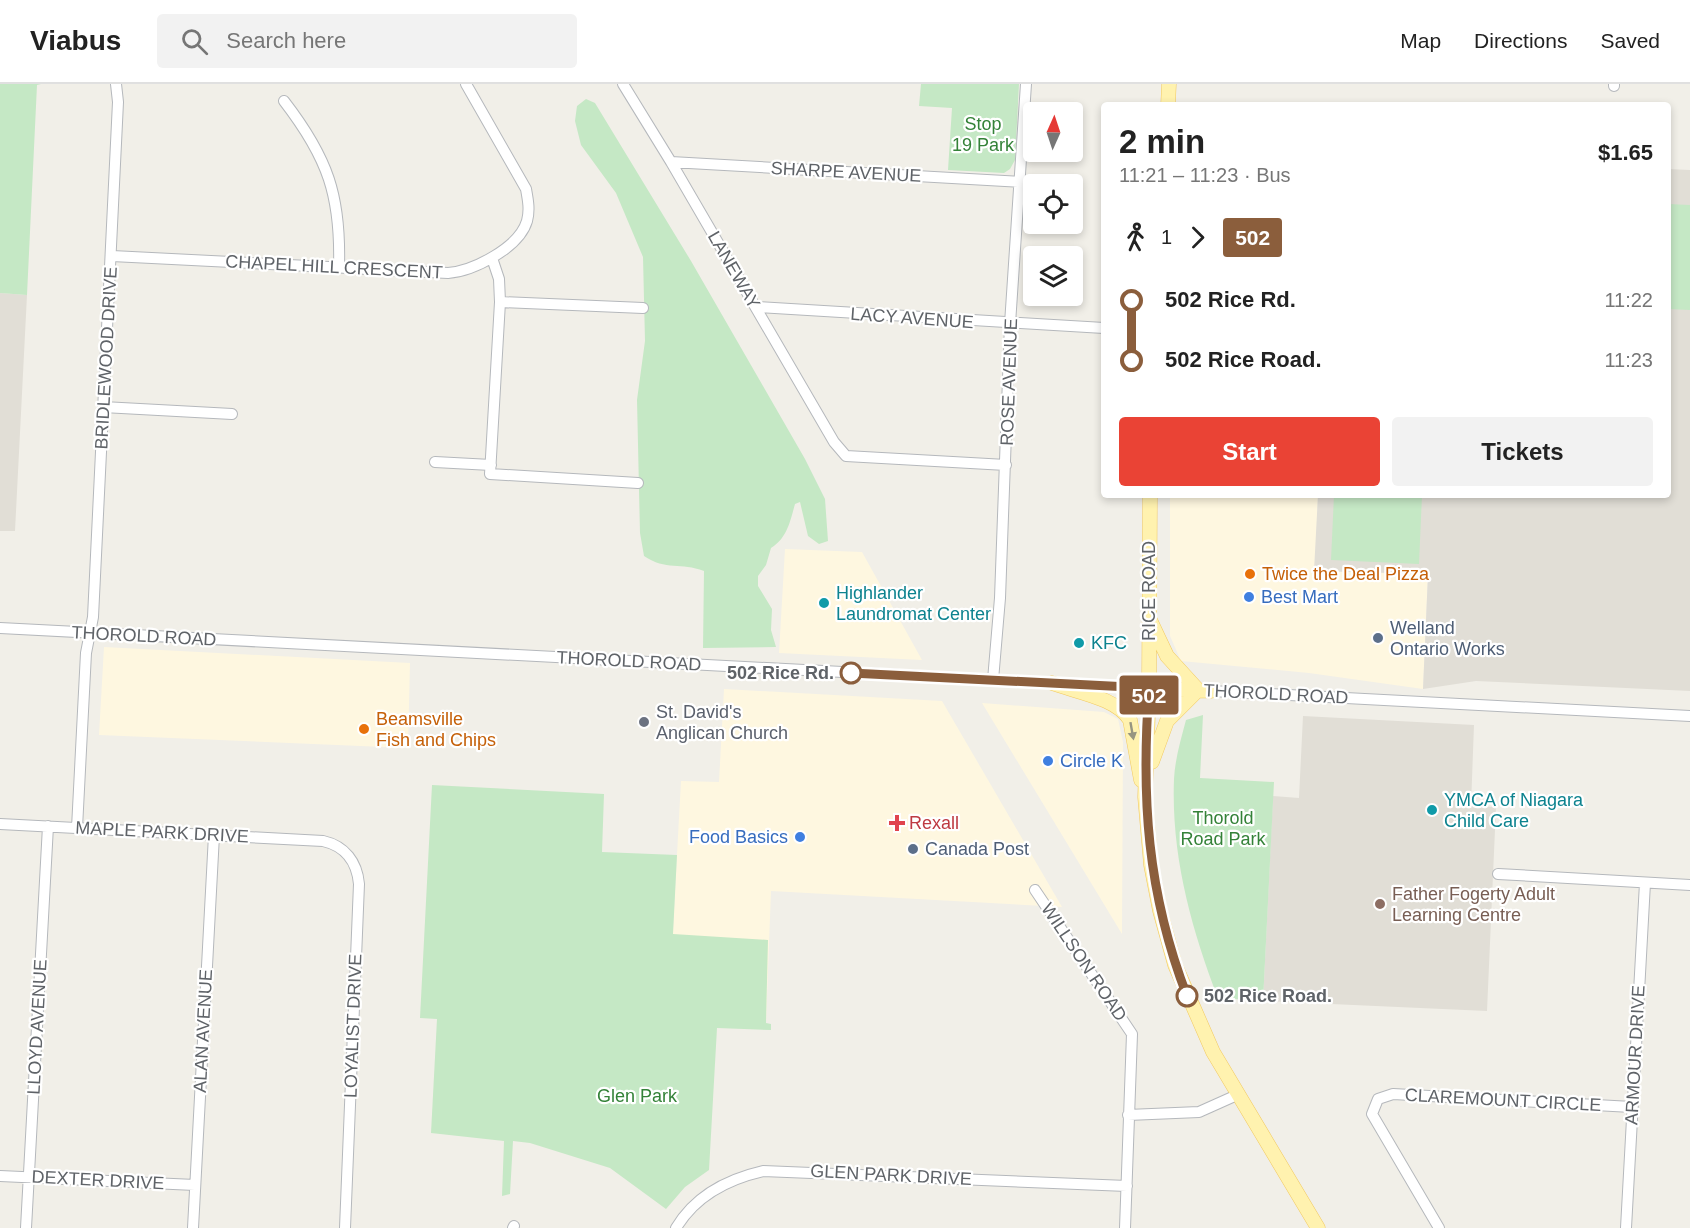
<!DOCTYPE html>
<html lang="en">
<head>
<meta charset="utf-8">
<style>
	body { margin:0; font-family:Helvetica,sans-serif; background:#f2f2f2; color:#222; height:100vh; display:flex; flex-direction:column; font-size:22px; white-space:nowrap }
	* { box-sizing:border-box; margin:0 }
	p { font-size:20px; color:#767676 }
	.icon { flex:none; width:33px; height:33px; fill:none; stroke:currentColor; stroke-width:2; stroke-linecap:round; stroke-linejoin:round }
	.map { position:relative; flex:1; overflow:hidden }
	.sheet { position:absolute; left:1101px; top:18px; width:570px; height:396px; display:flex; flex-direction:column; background:#fff; border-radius:6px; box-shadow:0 3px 9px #0003 }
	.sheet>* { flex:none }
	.badge { padding:0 12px; border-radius:4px; font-size:21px; line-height:39px }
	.needle { width:39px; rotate:3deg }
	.fabs { position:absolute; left:1023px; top:18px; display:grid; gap:12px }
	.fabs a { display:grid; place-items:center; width:60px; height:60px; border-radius:6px; background:#fff; box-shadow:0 3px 9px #0003; font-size:30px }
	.map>.badge { position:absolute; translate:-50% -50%; box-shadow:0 0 0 3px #fff }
	.legs { display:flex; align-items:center; gap:9px; height:66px; padding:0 18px; font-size:20px }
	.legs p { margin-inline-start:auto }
	.head { display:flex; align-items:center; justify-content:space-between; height:102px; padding:0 18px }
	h1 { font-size:33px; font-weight:700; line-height:45px }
	.button { display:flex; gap:12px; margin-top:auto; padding:12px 18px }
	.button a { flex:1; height:69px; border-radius:6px; background:#ea4335; color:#fff; font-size:24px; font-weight:700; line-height:69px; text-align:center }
	.button a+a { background:#f2f2f2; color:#222 }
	ul { padding:0 18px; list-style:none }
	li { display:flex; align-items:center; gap:21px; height:60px; font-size:22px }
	li i { display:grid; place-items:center; width:9px; height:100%; margin:0 8px; background:currentColor }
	li i::after { content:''; width:15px; height:15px; margin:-8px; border:4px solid; border-radius:50%; background:#fff }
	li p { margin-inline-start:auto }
	li:first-child i { background:linear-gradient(#0000 50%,currentColor 0) }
	li:last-child i { background:linear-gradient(currentColor 50%,#0000 0) }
	header { display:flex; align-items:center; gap:36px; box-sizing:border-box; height:84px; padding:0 30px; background:#fff; border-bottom:2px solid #e0e0e0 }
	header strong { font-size:28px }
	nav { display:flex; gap:33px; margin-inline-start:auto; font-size:21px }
	.search { width:420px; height:54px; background:#f2f2f2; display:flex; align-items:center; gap:15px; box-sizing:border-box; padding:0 21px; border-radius:6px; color:#767676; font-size:22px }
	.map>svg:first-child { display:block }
	.commercial { fill:#fef7e0 }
	.education { fill:#e1ded6 }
	.green { fill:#c5e8c5 }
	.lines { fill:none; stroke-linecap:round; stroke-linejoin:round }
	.minor-casing { stroke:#b5b8bc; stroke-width:12 }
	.major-casing { stroke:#f2c960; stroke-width:15 }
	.minor { stroke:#fff; stroke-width:10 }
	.major { stroke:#fff2af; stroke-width:14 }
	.oneway { fill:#979581 }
	.line-1-casing { stroke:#fff; stroke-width:14 }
	.line-1 { stroke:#8b5e3c; stroke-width:9 }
	.food-dot { fill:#e8710a; stroke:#fff; stroke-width:2 }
	.shop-dot { fill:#3f7fe0; stroke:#fff; stroke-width:2 }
	.culture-dot { fill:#0f9aa8; stroke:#fff; stroke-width:2 }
	.service-dot { fill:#5c6f8a; stroke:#fff; stroke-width:2 }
	.stop-1-dot { fill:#fff; stroke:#8b5e3c; stroke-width:3 }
	.worship-dot { fill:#6b7280; stroke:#fff; stroke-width:2 }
	.health-dot { fill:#e0444e; stroke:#fff; stroke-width:2 }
	.education-dot { fill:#8d6e63; stroke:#fff; stroke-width:2 }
	.labels { text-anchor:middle; stroke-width:4.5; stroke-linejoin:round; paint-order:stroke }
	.park-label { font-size:18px; fill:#348238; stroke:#fff }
	.street-label { font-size:18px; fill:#5f6368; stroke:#fff }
	.food-label { font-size:18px; fill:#c56008; stroke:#fff; text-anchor:start }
	.culture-label { font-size:18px; fill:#0d838f; stroke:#fff; text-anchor:start }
	.shop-label { font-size:18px; fill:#366cbe; stroke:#fff; text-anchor:start }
	.service-label { font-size:18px; fill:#4e5e75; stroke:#fff; text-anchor:start }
	.stop-label { font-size:18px; font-weight:bold; fill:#5f6368; stroke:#fff; text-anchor:end }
	.worship-label { font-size:18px; fill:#5b616d; stroke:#fff; text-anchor:start }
	.health-label { font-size:18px; fill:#be3a42; stroke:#fff; text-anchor:start }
	.education-label { font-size:18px; fill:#785e54; stroke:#fff; text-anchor:start }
</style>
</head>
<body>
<header>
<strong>Viabus</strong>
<div class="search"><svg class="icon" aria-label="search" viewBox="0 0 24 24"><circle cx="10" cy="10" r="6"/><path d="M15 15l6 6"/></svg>Search here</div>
<nav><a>Map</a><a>Directions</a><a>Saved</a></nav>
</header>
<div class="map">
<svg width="1690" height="1144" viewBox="0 0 1690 1144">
	<rect width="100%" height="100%" fill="#f1efe8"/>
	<path class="commercial" d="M 1170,411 L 1318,411 L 1315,487 L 1428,490 L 1423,605 L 1309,589 L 1181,577 L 1170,552 Z
		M 785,465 L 862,468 L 922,576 L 779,569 Z
		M 104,563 L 410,579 L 408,664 L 99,651 Z
		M 724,605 L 942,617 L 1062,823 L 771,807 L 766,939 L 668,936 L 681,697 L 719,698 Z
		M 982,619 L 1104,628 L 1118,635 L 1123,658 L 1122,850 Z"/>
	<path class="education" d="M 1668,85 L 1690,86 L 1690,607 L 1476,597 L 1423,605 L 1428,490 L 1314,487 L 1318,411 L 1668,411 Z
		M 0,209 L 27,211 L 15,447 L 0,447 Z
		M 1303,632 L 1474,641 L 1471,722 L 1496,723 L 1487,927 L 1263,917 L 1273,712 L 1299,714 Z"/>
	<path class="green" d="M 0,0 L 41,0 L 37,1 L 27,211 L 0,209 Z
		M 921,0 L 1019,0 L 1015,76 L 1010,85 L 1004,89 L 948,86 L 952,24 L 919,22 Z
		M 586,15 L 595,19 L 691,177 L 805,375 L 825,415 L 828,457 L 819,460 L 808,452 L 800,418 L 795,420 C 790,438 787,454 771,464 L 766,481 L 758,492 L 758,502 L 772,525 L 771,546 L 776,563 L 703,564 L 704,487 C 681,478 666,487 644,472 L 640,449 L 637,316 L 645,257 L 643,173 L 616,109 L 581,61 L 575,37 L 577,22 Z
		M 1668,120 L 1690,121 L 1690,226 L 1668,225 Z
		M 1334,411 L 1422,411 L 1419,480 L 1331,476 Z
		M 1203,631 L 1200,694 L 1274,698 L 1263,917 L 1218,914 C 1191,844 1171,771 1174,695 C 1175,675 1181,655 1186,636 Z
		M 432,701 L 604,710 L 602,768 L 677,771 L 673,850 L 768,856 L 766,939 L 771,940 L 771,946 L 717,944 L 709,1086 L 685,1103 L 666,1125 L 610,1084 L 530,1059 L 513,1057 L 510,1110 L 502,1112 L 504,1057 L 431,1049 L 437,935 L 420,934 Z"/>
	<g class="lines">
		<defs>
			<path id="minor" d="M 623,0 L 671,78 L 834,358 L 846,372 L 1006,381
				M 1614,0 L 1614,2
				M 284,17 C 328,74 341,112 339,183
				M 671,78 L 1021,98
				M 112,172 L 448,189 C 473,187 519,164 527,137 C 530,126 528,116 526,105 L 466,0
				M 492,174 L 499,195 L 500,218 L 490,390 L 638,399
				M 500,218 L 643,224
				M 756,223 L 1104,244
				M 103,323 L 232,330
				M 435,378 L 491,381
				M 0,544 L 1149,604
				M 993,596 L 1000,514 L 1010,240 L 1026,0
				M 1211,607 L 1690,632
				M 0,740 L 323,757 C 345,762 357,778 359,800 L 345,1144
				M 77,744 L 86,569 L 93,533 L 118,18 L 116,0
				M 1498,790 L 1690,801
				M 1035,806 L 1132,950 L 1125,1144
				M 1128,1031 L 1199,1028 L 1237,1011
				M 0,1092 L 195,1101
				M 26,1144 L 48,742
				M 193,1144 L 214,751
				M 513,1144 L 514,1142
				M 676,1144 C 695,1112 728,1095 763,1087 L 1127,1102
				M 1439,1144 L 1372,1030 L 1378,1015 L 1393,1010 L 1632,1023
				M 1626,1144 L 1645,799"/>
			<path id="major" d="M 1168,21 L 1169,0
				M 1150,411 L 1149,604 L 1145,713 L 1151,781 L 1160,827 L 1175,881 L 1213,968 L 1318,1144
				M 1150,536 L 1167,572 L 1198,606 L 1167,637 L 1152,678
				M 1052,599 C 1076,608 1117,614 1130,636 L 1141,696
				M 1149,604 L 1211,607"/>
		</defs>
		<use href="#minor" class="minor-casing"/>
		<use href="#major" class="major-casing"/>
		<use href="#minor" class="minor"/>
		<use href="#major" class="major"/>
	</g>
	<defs><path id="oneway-solid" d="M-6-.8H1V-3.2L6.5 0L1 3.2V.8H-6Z" transform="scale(1.5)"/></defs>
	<use class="oneway" href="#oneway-solid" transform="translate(1132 647) rotate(80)"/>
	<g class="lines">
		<defs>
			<path id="line-1" d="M 851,589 L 1149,604 C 1141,714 1147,808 1187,912"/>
		</defs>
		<use href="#line-1" class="line-1-casing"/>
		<use href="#line-1" class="line-1"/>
	</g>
	<g class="food-dot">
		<circle cx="1250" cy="490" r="6"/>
		<circle cx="364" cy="645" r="6"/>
	</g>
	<g class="shop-dot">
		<circle cx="1249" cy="513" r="6"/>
		<circle cx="1048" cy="677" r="6"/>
		<circle cx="800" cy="753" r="6"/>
	</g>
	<g class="culture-dot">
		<circle cx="824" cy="519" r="6"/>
		<circle cx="1079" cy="559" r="6"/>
		<circle cx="1432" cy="726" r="6"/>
	</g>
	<g class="service-dot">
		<circle cx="1378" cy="554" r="6"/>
		<circle cx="913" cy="765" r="6"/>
	</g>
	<g class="stop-1-dot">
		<circle cx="851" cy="589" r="10"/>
		<circle cx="1187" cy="912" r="10"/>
	</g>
	<circle class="worship-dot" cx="644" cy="638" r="6"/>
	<path class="health-dot" d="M894 730h6v6h6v6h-6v6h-6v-6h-6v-6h6z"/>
	<circle class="education-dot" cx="1380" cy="820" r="6"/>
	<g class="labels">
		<g class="park-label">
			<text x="983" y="46">Stop<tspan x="983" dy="21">19 Park</tspan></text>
			<text x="1223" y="740">Thorold<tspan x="1223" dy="21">Road Park</tspan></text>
			<text x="637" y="1018">Glen Park</text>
		</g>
		<g class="street-label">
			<text transform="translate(846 88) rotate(3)" y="6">SHARPE AVENUE</text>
			<text transform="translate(334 183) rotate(3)" y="6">CHAPEL HILL CRESCENT</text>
			<text transform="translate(734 186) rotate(60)" y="6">LANEWAY</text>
			<text transform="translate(912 234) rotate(4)" y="6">LACY AVENUE</text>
			<text transform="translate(106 274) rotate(-87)" y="6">BRIDLEWOOD DRIVE</text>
			<text transform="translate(1009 298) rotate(-88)" y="6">ROSE AVENUE</text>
			<text transform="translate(1149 507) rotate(-90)" y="6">RICE ROAD</text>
			<text transform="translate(144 552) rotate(3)" y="6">THOROLD ROAD</text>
			<text transform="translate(629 577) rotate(3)" y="6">THOROLD ROAD</text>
			<text transform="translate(1276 610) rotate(3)" y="6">THOROLD ROAD</text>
			<text transform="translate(162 748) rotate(3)" y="6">MAPLE PARK DRIVE</text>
			<text transform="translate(1084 878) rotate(56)" y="6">WILLSON ROAD</text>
			<text transform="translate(353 942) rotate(-88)" y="6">LOYALIST DRIVE</text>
			<text transform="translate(37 943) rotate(-87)" y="6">LLOYD AVENUE</text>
			<text transform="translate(203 947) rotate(-87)" y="6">ALAN AVENUE</text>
			<text transform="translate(1635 971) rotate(-87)" y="6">ARMOUR DRIVE</text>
			<text transform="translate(1503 1016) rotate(3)" y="6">CLAREMOUNT CIRCLE</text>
			<text transform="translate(891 1091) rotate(3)" y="6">GLEN PARK DRIVE</text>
			<text transform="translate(98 1096) rotate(3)" y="6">DEXTER DRIVE</text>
		</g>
		<g class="food-label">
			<text x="1262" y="496">Twice the Deal Pizza</text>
			<text x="376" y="641">Beamsville<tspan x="376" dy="21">Fish and Chips</tspan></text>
		</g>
		<g class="culture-label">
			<text x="836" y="515">Highlander<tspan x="836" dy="21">Laundromat Center</tspan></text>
			<text x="1091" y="565">KFC</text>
			<text x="1444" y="722">YMCA of Niagara<tspan x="1444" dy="21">Child Care</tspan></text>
		</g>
		<g class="shop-label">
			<text x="1261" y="519">Best Mart</text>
			<text x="1060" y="683">Circle K</text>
			<text x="788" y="759" text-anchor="end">Food Basics</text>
		</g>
		<g class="service-label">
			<text x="1390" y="550">Welland<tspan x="1390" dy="21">Ontario Works</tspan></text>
			<text x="925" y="771">Canada Post</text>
		</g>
		<g class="stop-label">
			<text x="834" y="595">502 Rice Rd.</text>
			<text x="1204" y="918" text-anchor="start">502 Rice Road.</text>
		</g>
		<g class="worship-label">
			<text x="656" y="634">St. David's<tspan x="656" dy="21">Anglican Church</tspan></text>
		</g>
		<g class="health-label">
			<text x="909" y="745">Rexall</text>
		</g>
		<g class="education-label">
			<text x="1392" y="816">Father Fogerty Adult<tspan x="1392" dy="21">Learning Centre</tspan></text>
		</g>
	</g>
</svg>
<div class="fabs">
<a><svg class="needle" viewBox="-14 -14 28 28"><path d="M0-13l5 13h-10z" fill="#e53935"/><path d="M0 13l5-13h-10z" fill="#767676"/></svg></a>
<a><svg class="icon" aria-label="locate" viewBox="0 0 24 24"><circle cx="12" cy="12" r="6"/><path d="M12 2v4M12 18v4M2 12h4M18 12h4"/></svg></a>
<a><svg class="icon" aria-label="layers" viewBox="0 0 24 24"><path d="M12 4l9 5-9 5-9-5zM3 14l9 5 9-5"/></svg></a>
</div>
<b class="badge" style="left:1149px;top:611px;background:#8b5e3c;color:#fff">502</b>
<section class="sheet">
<div class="head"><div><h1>2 min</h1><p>11:21 – 11:23 · Bus</p></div><b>$1.65</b></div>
<div class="legs"><svg class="icon" aria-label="walk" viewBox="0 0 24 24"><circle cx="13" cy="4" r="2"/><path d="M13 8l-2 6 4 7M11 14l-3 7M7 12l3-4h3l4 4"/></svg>1<svg class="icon" aria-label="forward" viewBox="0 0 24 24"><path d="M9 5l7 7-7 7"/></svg><b class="badge" style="background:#8b5e3c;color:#fff">502</b></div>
<ul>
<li><i style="color:#8b5e3c"></i><b>502 Rice Rd.</b><p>11:22</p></li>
<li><i style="color:#8b5e3c"></i><b>502 Rice Road.</b><p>11:23</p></li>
</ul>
<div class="button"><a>Start</a><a>Tickets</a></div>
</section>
</div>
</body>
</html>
